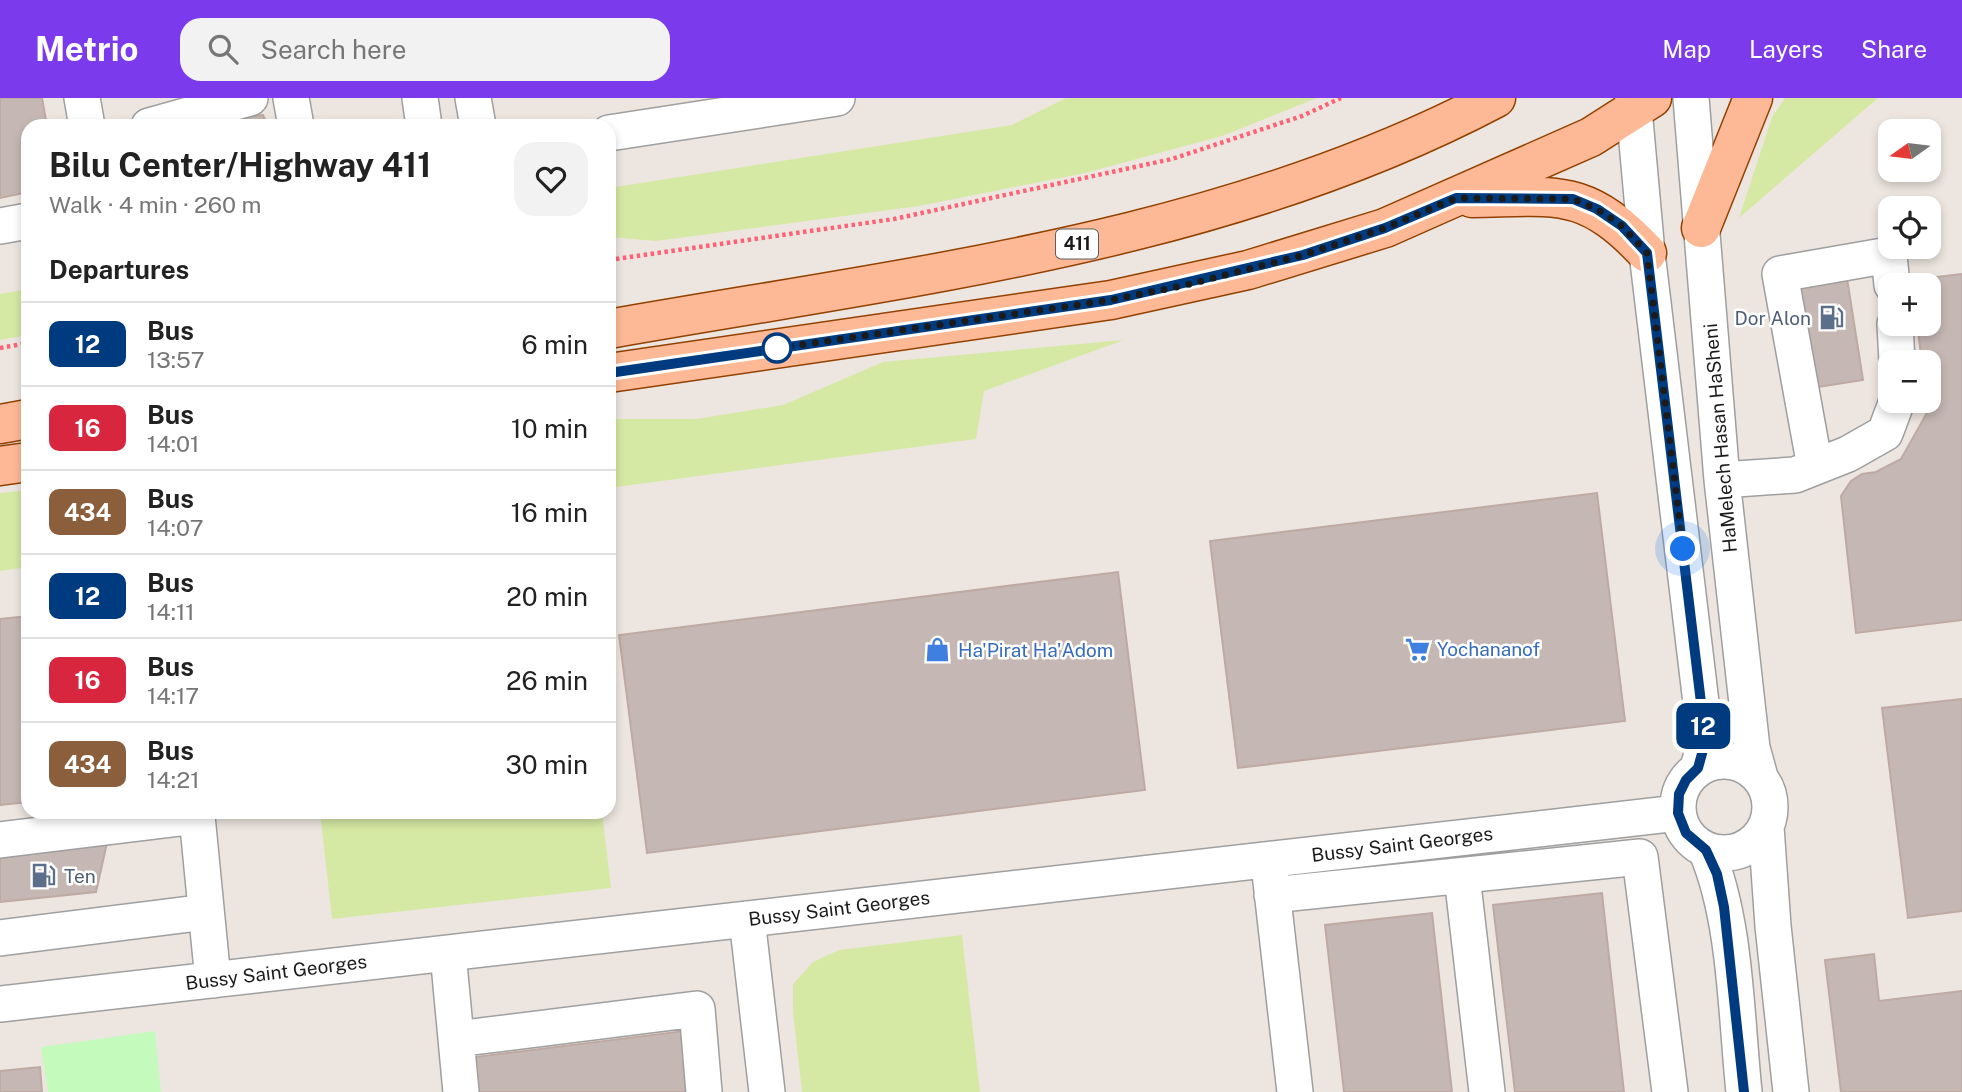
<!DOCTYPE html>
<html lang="en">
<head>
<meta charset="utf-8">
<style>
	body { margin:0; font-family:"Public Sans",sans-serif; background:#f2f2f2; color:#222; height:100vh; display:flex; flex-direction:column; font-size:26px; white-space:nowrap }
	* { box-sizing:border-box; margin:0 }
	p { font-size:23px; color:#767676 }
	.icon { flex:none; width:38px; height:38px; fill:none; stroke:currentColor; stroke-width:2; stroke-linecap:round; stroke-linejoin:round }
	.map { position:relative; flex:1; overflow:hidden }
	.details { position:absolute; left:21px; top:21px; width:595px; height:700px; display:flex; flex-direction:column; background:#fff; border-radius:21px; box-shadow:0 4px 10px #0003 }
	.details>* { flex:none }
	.badge { padding:0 14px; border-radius:10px; font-size:24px; line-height:46px }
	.needle { width:46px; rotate:256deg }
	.fabs { position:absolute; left:1878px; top:21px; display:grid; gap:14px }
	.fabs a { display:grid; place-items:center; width:63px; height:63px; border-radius:14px; background:#fff; box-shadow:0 4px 10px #0003; font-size:35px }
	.you { position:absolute; width:35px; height:35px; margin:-18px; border:5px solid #fff; border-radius:50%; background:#1a73e8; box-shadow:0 0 0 10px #1a73e833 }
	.map>.badge { position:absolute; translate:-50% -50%; box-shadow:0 0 0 4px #fff }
	h2 { padding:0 28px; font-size:26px; line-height:63px }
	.round { display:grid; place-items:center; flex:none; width:74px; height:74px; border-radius:21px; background:#f2f2f2 }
	.summary { display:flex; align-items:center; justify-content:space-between; height:119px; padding:0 28px }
	h1 { font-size:33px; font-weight:700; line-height:52px }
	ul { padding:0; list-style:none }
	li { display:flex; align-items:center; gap:21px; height:84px; padding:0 28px; border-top:2px solid #e0e0e0 }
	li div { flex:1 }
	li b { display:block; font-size:26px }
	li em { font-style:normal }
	li .badge { min-width:77px; font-weight:700; text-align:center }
	header { display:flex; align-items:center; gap:42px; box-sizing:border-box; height:98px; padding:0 35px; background:#7c3aed; color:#fff }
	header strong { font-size:33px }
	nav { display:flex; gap:38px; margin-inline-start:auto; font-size:24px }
	.search { width:490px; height:63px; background:#f2f2f2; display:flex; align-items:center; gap:18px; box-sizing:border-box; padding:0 24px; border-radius:21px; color:#767676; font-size:26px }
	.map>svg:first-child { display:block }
	.grass { fill:#d6e9a4 }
	.park { fill:#c4fabb }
	.building { fill:#c5b7b4; stroke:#bfa9a3; stroke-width:2 }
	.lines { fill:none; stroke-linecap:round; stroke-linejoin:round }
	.minor-casing { stroke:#9f9f9f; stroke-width:38 }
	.major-casing { stroke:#934100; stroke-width:41 }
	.path { stroke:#fb6376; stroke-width:4.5; stroke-dasharray:3.5 3.5; stroke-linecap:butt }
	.minor { stroke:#fff; stroke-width:35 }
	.major { stroke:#fdb996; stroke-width:38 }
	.line-casing { stroke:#fff; stroke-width:16 }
	.line { stroke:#003b80; stroke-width:10 }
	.walk { stroke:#1b1b1b; stroke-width:7; stroke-dasharray:0 12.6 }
	.stop-dot { fill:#fff; stroke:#003b80; stroke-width:3.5 }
	.labels { text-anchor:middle; stroke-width:5; stroke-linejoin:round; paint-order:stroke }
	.shield { fill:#fff; stroke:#5f5f5f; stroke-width:2 }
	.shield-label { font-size:18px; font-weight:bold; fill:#1b1b1b }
	.service-label { font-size:19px; fill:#4e5e75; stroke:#fff; text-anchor:end }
	.street-label { font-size:19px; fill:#1b1b1b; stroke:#fff }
	.shop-label { font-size:19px; fill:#366cbe; stroke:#fff; text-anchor:start }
</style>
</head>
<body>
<header>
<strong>Metrio</strong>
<div class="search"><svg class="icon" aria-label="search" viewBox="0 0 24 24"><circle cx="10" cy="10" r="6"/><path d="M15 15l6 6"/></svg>Search here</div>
<nav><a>Map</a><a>Layers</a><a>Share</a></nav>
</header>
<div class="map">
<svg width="1962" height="994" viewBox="0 0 1962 994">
	<rect width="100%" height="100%" fill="#ede6e0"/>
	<path class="grass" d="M 1066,0 L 1317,0 L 1222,38 L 1085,75 L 919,108 L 656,143 L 609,139 L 609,90 L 1012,27 Z
		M 1785,0 L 1878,0 L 1739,120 L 1772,19 Z
		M 28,191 L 28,237 L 0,242 L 0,196 Z
		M 1124,242 L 984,293 L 976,341 L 609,390 L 609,321 L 696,321 L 783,307 L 883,264 Z
		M 28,392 L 28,469 L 0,473 L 0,395 Z
		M 320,714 L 602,714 L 611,790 L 332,821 Z
		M 962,837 L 980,994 L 802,994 L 793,914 L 793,886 L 813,864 L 839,852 Z"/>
	<path class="park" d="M 155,933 L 161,994 L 48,994 L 41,949 Z"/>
	<path class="building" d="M 0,0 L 42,0 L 47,28 L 28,28 L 28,94 L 0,100 Z
		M 263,17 L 268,28 L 197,28 L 199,22 Z
		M 1846,174 L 1863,282 L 1811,290 L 1794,182 Z
		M 1962,176 L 1962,522 L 1856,535 L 1841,398 L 1851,383 L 1862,376 L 1876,374 L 1901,361 L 1928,313 L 1928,264 L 1922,264 L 1917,226 L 1928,226 L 1928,187 L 1912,187 L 1912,182 Z
		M 1597,395 L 1625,623 L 1238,670 L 1210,443 Z
		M 1118,474 L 1145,692 L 647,755 L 619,537 Z
		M 28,518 L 28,704 L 0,707 L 0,521 Z
		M 1962,601 L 1962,813 L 1908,820 L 1882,610 Z
		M 107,745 L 96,794 L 0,804 L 0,760 Z
		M 1602,795 L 1624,994 L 1515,994 L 1493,807 Z
		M 1432,815 L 1452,994 L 1344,994 L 1325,827 Z
		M 1874,856 L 1879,903 L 1962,893 L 1962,994 L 1841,994 L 1825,862 Z
		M 684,933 L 691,994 L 471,994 L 467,960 Z
		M 40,969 L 42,994 L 0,994 L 0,973 Z"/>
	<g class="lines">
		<defs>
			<path id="minor" d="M 82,0 L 87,28
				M 291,0 L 296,28
				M 420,0 L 424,28
				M 473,0 L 478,28
				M 1633,0 L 1647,155 L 1702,613 L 1703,652 L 1698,670
				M 1691,0 L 1722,382 L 1752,650 L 1760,679
				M 149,28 L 250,0
				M 609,35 L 837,0
				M 0,128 L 28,123
				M 1895,226 L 1897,264
				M 1815,369 L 1780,176 L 1889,157 L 1892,187
				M 1722,382 L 1795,377 L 1848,356 L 1885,335 L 1897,303
				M1678 709a46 46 0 1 1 92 0a46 46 0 1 1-92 0Z
				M 1766,729 L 1773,828 L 1791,994
				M 0,742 L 197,718 L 213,882
				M 1706,752 C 1736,821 1736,918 1744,994
				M 1270,775 L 1295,994
				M 1462,778 L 1487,994
				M 1272,797 L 1640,759 L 1670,994
				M 747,821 L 767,994
				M 0,840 L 206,814
				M 448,855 L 461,994
				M 0,906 L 1678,715
				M 456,941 L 697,911 L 704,994"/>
			<path id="major" d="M 1472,100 C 1557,99 1584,88 1647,155
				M 1701,130 L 1753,0
				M 609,231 C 909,178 1223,144 1496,0
				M 609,275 L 1111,202 L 1248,172 L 1385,130 L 1591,39 L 1652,0
				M 0,326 L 28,321
				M 0,368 L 28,364"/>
		</defs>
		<use href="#minor" class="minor-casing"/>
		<use href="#major" class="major-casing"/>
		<path class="path" d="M 609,162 L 894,121 L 1172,61 L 1302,18 L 1341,0
			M 0,250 L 28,245"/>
		<use href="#minor" class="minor"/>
		<use href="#major" class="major"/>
	</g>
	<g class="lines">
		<defs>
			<path id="line" d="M 609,275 L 1111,202 L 1303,157 L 1385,130 L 1456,100 L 1573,101 L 1597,111 L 1622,128 L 1647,155 L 1702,613 L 1703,652 L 1698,670 L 1686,682 L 1679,696 L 1678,715 L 1686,735 L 1706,752 L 1717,776 L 1724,809 L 1744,994"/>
		</defs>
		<use href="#line" class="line-casing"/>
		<use href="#line" class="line"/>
		<path class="walk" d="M 777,250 L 765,252 L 1111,202 L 1186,187 L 1303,157 L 1385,130 L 1456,100 L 1573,101 L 1597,111 L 1622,128 L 1647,155 L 1683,451"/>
	</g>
	<defs>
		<symbol id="fuel-bare" viewBox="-9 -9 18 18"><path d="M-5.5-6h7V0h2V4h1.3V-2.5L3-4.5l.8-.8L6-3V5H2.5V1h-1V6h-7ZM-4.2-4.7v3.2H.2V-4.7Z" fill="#5c6f8a" stroke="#fff" stroke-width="2.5" paint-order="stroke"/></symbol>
		<symbol id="supermarket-bare" viewBox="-9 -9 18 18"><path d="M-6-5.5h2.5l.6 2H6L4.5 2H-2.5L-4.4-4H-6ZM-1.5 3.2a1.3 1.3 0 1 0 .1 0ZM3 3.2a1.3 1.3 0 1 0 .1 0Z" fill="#3f7fe0" stroke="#fff" stroke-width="2.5" paint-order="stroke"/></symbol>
		<symbol id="shop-bare" viewBox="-9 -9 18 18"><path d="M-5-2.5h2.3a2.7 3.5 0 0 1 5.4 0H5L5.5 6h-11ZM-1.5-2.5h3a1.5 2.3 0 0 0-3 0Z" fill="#3f7fe0" stroke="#fff" stroke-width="2.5" paint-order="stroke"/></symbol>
	</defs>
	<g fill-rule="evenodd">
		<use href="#fuel-bare" x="1814" y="202" width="35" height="35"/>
		<use href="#supermarket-bare" x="1400" y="534" width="35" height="35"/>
		<use href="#shop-bare" x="920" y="534" width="35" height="35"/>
		<use href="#fuel-bare" x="26" y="760" width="35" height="35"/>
	</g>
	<circle class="stop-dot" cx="777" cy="250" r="14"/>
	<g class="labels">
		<rect class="shield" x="1056" y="131.5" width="42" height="29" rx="5"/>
		<g class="shield-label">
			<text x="1077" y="152">411</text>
		</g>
		<g class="service-label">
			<text x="1811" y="227">Dor Alon</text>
			<text x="64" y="785" text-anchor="start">Ten</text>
		</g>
		<g class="street-label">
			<text transform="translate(1720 340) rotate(-95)" y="7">HaMelech Hasan HaSheni</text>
			<text transform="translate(1402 746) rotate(-7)" y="7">Bussy Saint Georges</text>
			<text transform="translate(839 810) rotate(-7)" y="7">Bussy Saint Georges</text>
			<text transform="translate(276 874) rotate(-7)" y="7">Bussy Saint Georges</text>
		</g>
		<g class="shop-label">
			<text x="1437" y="558">Yochananof</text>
			<text x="958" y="559">Ha'Pirat Ha'Adom</text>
		</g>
	</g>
</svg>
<div class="fabs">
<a><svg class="needle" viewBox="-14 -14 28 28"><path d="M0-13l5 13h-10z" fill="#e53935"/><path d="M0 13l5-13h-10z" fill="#767676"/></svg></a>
<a><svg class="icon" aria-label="locate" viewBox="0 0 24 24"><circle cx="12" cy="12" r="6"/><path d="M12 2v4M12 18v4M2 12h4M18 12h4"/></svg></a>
<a>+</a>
<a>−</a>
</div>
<div class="you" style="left:1683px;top:451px"></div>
<b class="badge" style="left:1703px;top:628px;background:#003b80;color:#fff">12</b>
<section class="details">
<div class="summary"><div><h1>Bilu Center/Highway 411</h1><p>Walk · 4 min · 260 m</p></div><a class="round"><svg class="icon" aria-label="heart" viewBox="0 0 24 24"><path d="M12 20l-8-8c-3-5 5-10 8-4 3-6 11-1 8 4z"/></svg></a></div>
<h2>Departures</h2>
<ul>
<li><span class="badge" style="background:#003b80;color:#fff">12</span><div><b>Bus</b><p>13:57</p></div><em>6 min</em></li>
<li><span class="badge" style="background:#d7263d;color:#fff">16</span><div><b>Bus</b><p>14:01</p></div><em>10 min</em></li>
<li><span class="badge" style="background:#8b5e3c;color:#fff">434</span><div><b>Bus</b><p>14:07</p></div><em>16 min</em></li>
<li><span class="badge" style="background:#003b80;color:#fff">12</span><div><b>Bus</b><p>14:11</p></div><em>20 min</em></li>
<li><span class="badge" style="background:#d7263d;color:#fff">16</span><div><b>Bus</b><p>14:17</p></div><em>26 min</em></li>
<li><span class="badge" style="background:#8b5e3c;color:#fff">434</span><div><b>Bus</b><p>14:21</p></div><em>30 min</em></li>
</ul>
</section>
</div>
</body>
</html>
